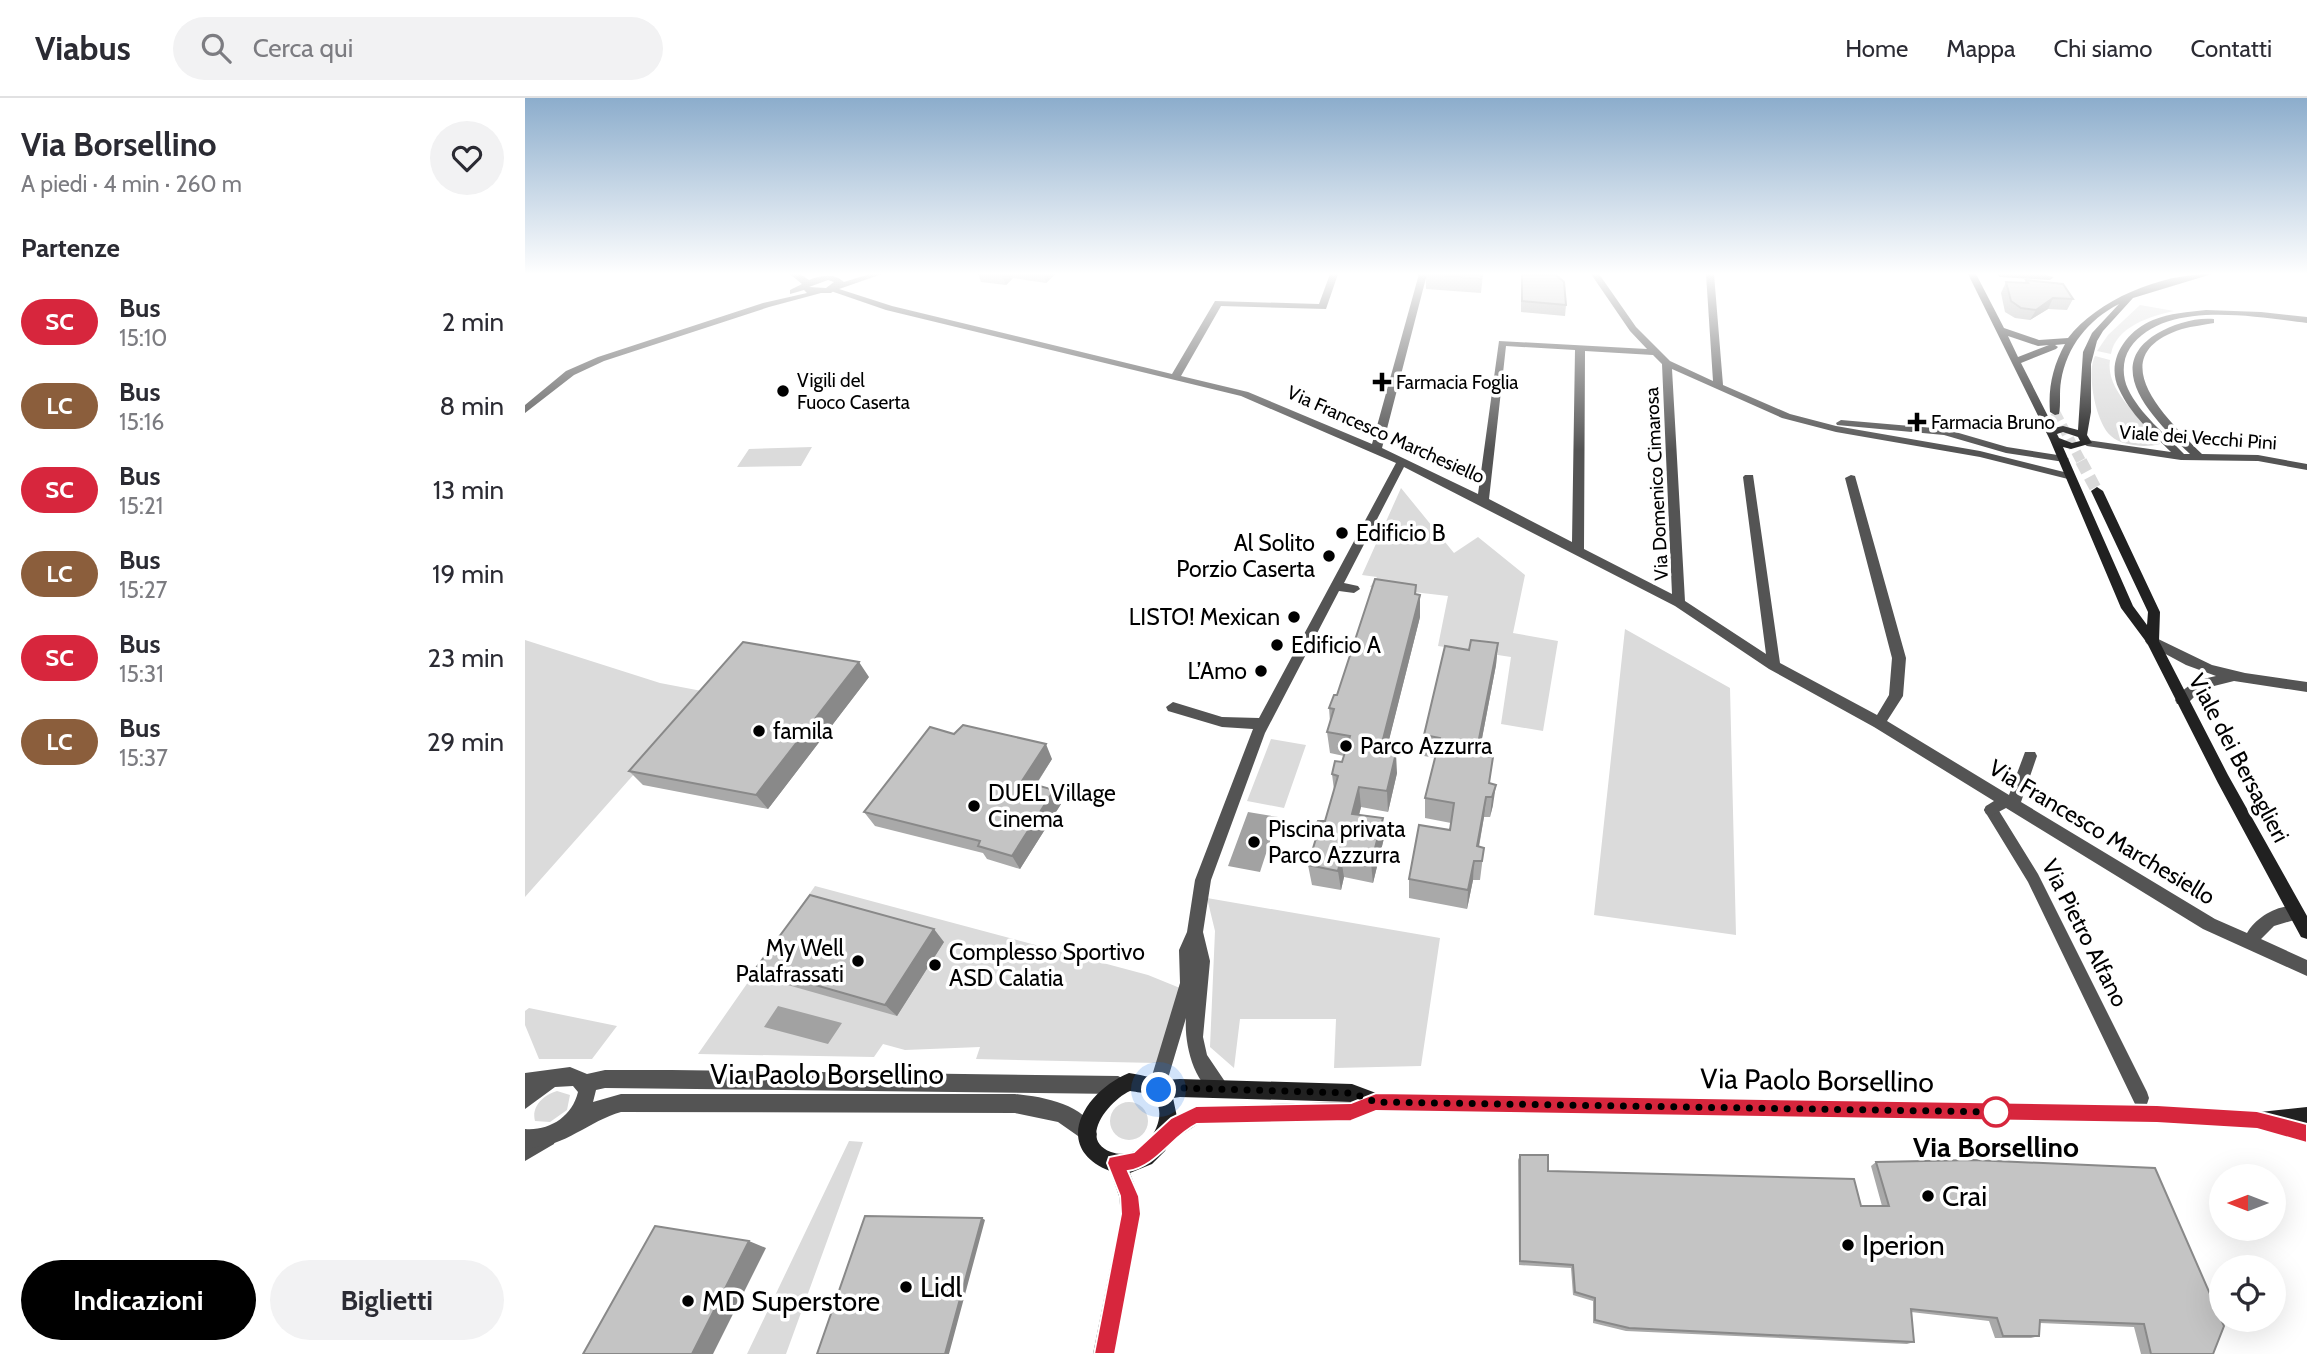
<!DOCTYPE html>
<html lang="it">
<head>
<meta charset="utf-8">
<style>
	body { margin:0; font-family:Cabin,sans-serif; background:#f2f2f3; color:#2b2b33; height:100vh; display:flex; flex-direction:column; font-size:26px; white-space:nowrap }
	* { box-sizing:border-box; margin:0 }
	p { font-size:23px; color:#7c7c81 }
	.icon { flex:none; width:38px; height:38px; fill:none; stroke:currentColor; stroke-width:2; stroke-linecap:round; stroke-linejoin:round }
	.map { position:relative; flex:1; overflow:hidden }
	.details { display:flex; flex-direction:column; background:#fff; width:525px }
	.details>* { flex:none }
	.badge { padding:0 14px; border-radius:23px; font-size:24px; line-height:46px }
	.needle { width:46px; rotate:270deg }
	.controls { position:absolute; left:1684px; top:1066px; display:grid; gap:14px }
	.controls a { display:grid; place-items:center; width:77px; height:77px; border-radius:50%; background:#fff; box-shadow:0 7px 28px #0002; font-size:35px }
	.you { position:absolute; width:35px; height:35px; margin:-18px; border:5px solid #fff; border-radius:50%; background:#1a73e8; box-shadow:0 0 0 10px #1a73e833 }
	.map>.badge { position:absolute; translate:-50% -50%; box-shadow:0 0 0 4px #fff }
	h2 { padding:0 21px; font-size:26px; line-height:63px }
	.round { display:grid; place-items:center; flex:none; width:74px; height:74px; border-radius:37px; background:#f2f2f3 }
	.headline { display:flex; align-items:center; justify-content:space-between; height:119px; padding:0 21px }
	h1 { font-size:33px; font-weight:700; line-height:52px }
	.button { display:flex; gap:14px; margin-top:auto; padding:14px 21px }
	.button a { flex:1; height:80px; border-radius:42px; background:#000; color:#fff; font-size:28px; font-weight:700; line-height:80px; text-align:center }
	.button a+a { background:#f2f2f3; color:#2b2b33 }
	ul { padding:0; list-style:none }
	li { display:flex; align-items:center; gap:21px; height:84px; padding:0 21px }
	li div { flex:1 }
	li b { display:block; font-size:26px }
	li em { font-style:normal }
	li .badge { min-width:77px; font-weight:700; text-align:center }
	header { display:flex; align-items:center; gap:42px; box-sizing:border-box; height:98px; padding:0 35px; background:#fff; border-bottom:2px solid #e1e1e2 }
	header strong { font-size:33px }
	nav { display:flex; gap:38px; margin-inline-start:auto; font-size:24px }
	.search { width:490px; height:63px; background:#f2f2f3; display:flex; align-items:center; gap:18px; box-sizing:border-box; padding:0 24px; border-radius:38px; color:#7c7c81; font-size:26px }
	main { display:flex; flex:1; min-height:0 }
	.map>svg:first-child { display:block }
	.green { fill:#dbdbdb }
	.water { fill:#a2a2a2 }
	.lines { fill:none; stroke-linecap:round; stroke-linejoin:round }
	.secondary-tunnel-far1 { stroke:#d9d9d9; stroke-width:10; stroke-dasharray:10 5; stroke-linecap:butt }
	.secondary-tunnel { stroke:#d9d9d9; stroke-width:12; stroke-dasharray:12 6; stroke-linecap:butt }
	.pedestrian { fill:#545454; fill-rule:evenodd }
	.minor { fill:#545454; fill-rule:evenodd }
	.tertiary { fill:#545454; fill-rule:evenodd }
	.secondary { fill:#212121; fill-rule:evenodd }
	.wall { fill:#a9a9a9 }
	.shaded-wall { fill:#898989 }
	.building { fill:#c4c4c4; stroke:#898989; stroke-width:2 }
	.line { fill:#d7263d; stroke:#fff; stroke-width:2 }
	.walk { stroke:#000; stroke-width:7; stroke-dasharray:0 12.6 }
	.poi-dot { fill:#000; stroke:#fff; stroke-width:2.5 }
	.stop-dot { fill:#fff; stroke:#d7263d; stroke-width:3.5 }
	.labels { text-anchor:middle; stroke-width:7; stroke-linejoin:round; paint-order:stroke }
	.far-poi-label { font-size:19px; fill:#000; stroke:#fff; text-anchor:start }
	.far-street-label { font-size:19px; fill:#000; stroke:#fff }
	.poi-label { font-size:23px; fill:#000; stroke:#fff; text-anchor:start }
	.street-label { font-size:23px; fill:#000; stroke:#fff }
	.near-street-label { font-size:28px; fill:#000; stroke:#fff }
	.near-stop-label { font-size:28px; font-weight:bold; fill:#000; stroke:#fff }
	.near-poi-label { font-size:28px; fill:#000; stroke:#fff; text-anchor:start }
</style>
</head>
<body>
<header>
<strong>Viabus</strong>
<div class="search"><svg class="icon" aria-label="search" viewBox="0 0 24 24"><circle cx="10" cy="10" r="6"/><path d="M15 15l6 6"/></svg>Cerca qui</div>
<nav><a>Home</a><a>Mappa</a><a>Chi siamo</a><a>Contatti</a></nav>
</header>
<main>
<section class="details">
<div class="headline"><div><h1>Via Borsellino</h1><p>A piedi · 4 min · 260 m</p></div><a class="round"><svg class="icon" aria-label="heart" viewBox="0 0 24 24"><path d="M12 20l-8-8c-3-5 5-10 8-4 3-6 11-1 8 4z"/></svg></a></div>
<h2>Partenze</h2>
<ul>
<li><span class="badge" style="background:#d7263d;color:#fff">SC</span><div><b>Bus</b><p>15:10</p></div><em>2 min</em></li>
<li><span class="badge" style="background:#8b5e3c;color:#fff">LC</span><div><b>Bus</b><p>15:16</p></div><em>8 min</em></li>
<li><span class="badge" style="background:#d7263d;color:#fff">SC</span><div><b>Bus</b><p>15:21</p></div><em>13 min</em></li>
<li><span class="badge" style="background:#8b5e3c;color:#fff">LC</span><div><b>Bus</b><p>15:27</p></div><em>19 min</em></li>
<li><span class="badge" style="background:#d7263d;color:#fff">SC</span><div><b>Bus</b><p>15:31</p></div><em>23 min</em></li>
<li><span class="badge" style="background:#8b5e3c;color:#fff">LC</span><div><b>Bus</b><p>15:37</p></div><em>29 min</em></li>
</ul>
<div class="button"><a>Indicazioni</a><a>Biglietti</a></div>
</section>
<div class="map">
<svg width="1782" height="1256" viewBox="0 0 1782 1256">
	<rect width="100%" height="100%" fill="#fff"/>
	<path class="green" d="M 1615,207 L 1649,213 C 1625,218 1591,229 1586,256 L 1572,253 L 1583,237 Z
		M 1570,258 L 1585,262 C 1580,295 1619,320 1635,346 C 1621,350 1597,348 1586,338 C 1571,326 1561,275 1570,258 Z
		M 287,349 L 276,368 L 212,369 L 224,351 Z
		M 876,390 L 929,455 L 953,439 L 1000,477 L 988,535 L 1033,543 L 1018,633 L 976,626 L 986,559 L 913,548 L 923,498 L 845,489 L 852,479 L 837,477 Z
		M 1100,531 L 1205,590 L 1211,837 L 1069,817 Z
		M 0,542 L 135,585 L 182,594 L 0,799 Z
		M 746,641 L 781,647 L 759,710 L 722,703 Z
		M 290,788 L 623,877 L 655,890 L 632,965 L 451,961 L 455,949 L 380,952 L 358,946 L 349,959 L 173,956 Z
		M 682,800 L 915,840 L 896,968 L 809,970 L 811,921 L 715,921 L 709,970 L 685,949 L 690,833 Z
		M 4,910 L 92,928 L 67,961 L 14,961 L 0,927 L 0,913 Z
		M 32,993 L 45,997 L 42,1012 L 25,1024 L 10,1023 C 6,1008 19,997 32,993 Z
		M585 1023a19 19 0 1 1 38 0a19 19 0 1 1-38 0Z
		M 324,1043 L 338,1044 L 261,1256 L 222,1256 Z"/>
	<path class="water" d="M 723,714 L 753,719 L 735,774 L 703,768 Z
		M 253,908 L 317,925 L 303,946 L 239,929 Z"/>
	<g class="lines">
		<path class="secondary-tunnel-far1" d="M 1530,314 L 1557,365"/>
		<path class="secondary-tunnel" d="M 1556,363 L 1572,393"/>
		<path class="pedestrian" d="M 1466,707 L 1471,708 L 1513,776 L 1622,994 L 1624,1000 L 1622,1006 L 1616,1008 L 1610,1006 L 1503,784 L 1459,712 L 1461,708 Z"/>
		<path class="minor" d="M 345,176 L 357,176 L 314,191 L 367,208 L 647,276 L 690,203 L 794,206 L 805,176 L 813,176 L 801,211 L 696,208 L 656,278 L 723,294 L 847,346 L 894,176 L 902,176 L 857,350 L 953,396 L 974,243 L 1122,251 L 1105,233 L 1066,176 L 1074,176 L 1111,229 L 1145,263 L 1188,283 L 1181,176 L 1189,176 L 1198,287 L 1265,316 L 1311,328 L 1455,353 L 1547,376 L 1549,378 L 1543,381 L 1455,359 L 1311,334 L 1257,320 L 1147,271 L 1160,503 L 1241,556 L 1218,379 L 1220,377 L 1228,377 L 1255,565 L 1352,617 L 1364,597 L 1367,560 L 1320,380 L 1326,377 L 1330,378 L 1381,560 L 1378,598 L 1362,623 L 1484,697 L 1500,654 L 1510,654 L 1512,658 L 1496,704 L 1690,821 L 1722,835 C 1731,819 1756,803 1776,810 L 1778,815 L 1776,820 L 1749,828 L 1736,841 L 1782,862 L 1782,878 L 1678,831 L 1481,710 L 1466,718 L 1461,716 L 1459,712 L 1461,708 L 1469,703 L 1349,629 L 1244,571 L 1150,508 L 879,369 L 819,485 L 833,488 L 835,491 L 829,495 L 814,493 L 740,635 L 686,782 L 678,834 L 685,863 L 678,939 L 682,957 L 705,991 L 702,997 L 696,1000 C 669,989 659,946 661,920 L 638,997 L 632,1000 L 626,997 L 623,991 L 655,885 L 654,852 L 662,834 L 670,782 L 728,631 L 697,629 L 643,613 L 641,609 L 648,604 L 697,619 L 734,620 L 871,365 L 716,298 L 361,212 L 303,192 L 309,187 ZM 981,248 L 1050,252 L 1047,444 L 964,401 ZM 1060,253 L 1128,257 L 1137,266 L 1147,496 L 1059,451 Z
			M 1471,176 L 1516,176 L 1529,179 L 1525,182 L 1475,179 Z
			M 1681,212 L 1736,214 L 1782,219 L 1782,225 C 1731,219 1639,201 1605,250 C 1597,262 1597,278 1603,291 C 1615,316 1640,336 1659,356 L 1665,356 C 1634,326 1573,270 1633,235 C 1648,226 1671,219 1689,221 L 1689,225 C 1679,227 1668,228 1657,231 C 1574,258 1642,321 1677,356 L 1733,357 L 1782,366 L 1782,372 L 1733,363 L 1656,362 L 1562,348 L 1557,345 L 1562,342 L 1646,354 C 1627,335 1605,316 1594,291 C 1580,263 1601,233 1628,222 C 1645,215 1663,214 1681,212 Z
			M 1316,322 L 1420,331 L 1482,349 L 1539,358 L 1544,361 L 1539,364 L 1481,355 L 1419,337 L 1312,327 L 1311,325 Z
			M 1627,538 L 1687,567 L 1720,575 L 1782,584 L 1782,594 L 1709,583 L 1677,591 L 1662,606 L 1652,606 L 1650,602 C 1661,586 1673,582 1691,578 L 1661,567 L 1622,546 L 1620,543 L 1622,540 Z
			M 22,1030 L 29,1032 L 31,1039 L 29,1046 L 0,1063 L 0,1043 Z"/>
		<path class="tertiary" d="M 265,176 L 275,176 L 284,182 C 297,177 309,175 319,184 L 306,195 L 296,195 L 244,209 L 79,263 L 49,277 L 0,315 L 0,307 L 41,273 L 73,259 L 238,205 L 282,195 L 279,192 L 265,196 L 265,192 L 277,186 ZM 303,182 L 309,184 L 301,190 L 284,189 Z
			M 45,969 L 62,976 L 80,972 L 147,972 L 593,978 L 599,981 L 602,987 L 599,993 L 593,996 L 80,990 L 71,992 L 68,1004 L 96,996 L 490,996 C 519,999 560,1006 572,1036 L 570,1043 L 563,1045 L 533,1024 L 490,1015 L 96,1014 C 63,1023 35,1053 0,1049 L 0,1031 C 24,1033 47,1019 53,994 L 48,988 L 30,989 L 0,1011 L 0,975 Z"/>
		<path class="secondary" d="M 1443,176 L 1451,176 L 1479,230 L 1514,242 L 1543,240 C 1573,201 1638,175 1687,176 L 1608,200 L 1578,233 L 1572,243 L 1566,266 L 1566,314 L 1562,337 L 1567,345 L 1546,351 L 1538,349 L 1608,508 L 1622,527 L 1623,514 L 1566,393 L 1572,389 L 1578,393 L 1635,514 L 1634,543 L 1703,677 L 1782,818 L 1782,841 L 1776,839 L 1693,685 L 1622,545 L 1596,510 L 1525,342 ZM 1594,206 L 1567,235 L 1558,254 L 1553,332 L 1538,328 L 1529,330 L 1496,265 L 1531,251 L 1533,249 L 1530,247 L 1540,246 C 1528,268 1523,289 1525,314 L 1530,317 L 1534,316 C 1536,306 1534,294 1536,283 C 1542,248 1563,222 1594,206 ZM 1483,238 L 1513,248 L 1524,247 L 1493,259 ZM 1538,334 L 1553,339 L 1555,343 L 1547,345 L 1534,340 L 1532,336 Z
			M 604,975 C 623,978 636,983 655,981 L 827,986 L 851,995 L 1632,1007 L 1735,1014 L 1782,1009 L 1782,1044 L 1732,1031 L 1632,1025 L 851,1013 L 826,1023 L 673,1026 L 644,1045 L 640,1053 L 627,1066 L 605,1075 L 614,1098 L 616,1116 L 590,1256 L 568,1256 L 596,1116 L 594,1098 L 585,1073 C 525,1049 560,993 604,975 ZM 605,993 C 609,994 616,994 621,996 C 653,1008 622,1067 586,1054 C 552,1041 585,1002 605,993 ZM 648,1000 L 655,999 L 827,1004 L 671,1008 L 652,1019 Z"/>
	</g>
	<path class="wall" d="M 453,176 L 530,176 L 521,185 L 488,180 L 481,187 L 456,184 Z
		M 901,176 L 958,176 L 956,195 L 901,191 Z
		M 996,176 L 1030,176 L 1041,207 L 1040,218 L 996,214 Z
		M 1501,182 L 1548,201 L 1542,212 L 1523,211 L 1505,222 L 1490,220 L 1480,214 L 1476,195 L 1481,184 L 1499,185 Z
		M 891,487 L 891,496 L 895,497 L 895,519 L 861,653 L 872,675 L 863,714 L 836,709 L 834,717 L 859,740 L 848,785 L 819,779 L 816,792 L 787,787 L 783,767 L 790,744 L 788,736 L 800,723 L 809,692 L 807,676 L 817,664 L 819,658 L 805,655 L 802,634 L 805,624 L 804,610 Z
		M 973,545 L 971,567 L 954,656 L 965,685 L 968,707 L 965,719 L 959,719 L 954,749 L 959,750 L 955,782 L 948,782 L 942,811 L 884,800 L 884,781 L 925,732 L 926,725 L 900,720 L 900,700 L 910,660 L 899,658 L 899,637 L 944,552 Z
		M 344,579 L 243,711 L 118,687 L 104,673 Z
		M 527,661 L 511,687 L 536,706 L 495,771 L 462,761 L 458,755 L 350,728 L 339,714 Z
		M 419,844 L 372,918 L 245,882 L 231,870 Z
		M 995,1057 L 1023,1073 L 1336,1108 L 1357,1108 L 1346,1068 L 1351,1064 L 1685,1256 L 1616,1256 L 1609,1229 L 1515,1225 L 1514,1238 L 1506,1240 L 1470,1240 L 1464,1223 L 1386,1214 L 1389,1244 L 1382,1246 L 1101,1233 L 1068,1225 L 1068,1203 L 1048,1197 L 1046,1170 L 994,1167 L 993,1062 Z"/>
	<path class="shaded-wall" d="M 478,176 L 486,176 L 488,180 L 481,187 L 477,177 Z
		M 518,176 L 530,176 L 521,185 Z
		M 1528,200 L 1523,211 L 1505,222 L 1511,212 Z
		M 891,487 L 891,509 L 895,497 L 895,519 L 856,674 L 855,653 Z
		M 973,545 L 971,567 L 950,677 L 951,656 Z
		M 334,564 L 344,579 L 243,711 L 231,697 Z
		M 521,646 L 527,661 L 504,697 L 497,683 Z
		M 871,655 L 872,675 L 863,714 L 862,693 Z
		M 971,687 L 968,707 L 965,719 L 967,699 Z
		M 834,689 L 836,709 L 829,736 L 827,716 Z
		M 529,692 L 536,706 L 495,771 L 487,758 Z
		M 961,699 L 959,719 L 951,763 L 952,748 Z
		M 858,720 L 859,740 L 848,785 L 846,765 Z
		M 816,760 L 819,779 L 816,792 L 813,773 Z
		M 949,763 L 948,782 L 942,811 L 943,792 Z
		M 409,831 L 419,844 L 372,918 L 360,907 Z
		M 457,1120 L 460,1122 L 424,1256 L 420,1256 Z
		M 224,1143 L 241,1150 L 188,1256 L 167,1256 Z"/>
	<path class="building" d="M 901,176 L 957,176 L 956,181 Z
		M 997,176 L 1030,176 L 1039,184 L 1041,207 L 997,203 Z
		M 1501,182 L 1538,186 L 1548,201 L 1528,200 L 1511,212 L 1496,210 L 1486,203 L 1481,184 L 1503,185 Z
		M 850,481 L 891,487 L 890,496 L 895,497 L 855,653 L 871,655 L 862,693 L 834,689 L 827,716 L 858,720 L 846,765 L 816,760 L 813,773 L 783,767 L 792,737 L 788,736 L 793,723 L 800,723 L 813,678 L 807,676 L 810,663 L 817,664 L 825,638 L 802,634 L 809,611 L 804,610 L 809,597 L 812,597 Z
		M 946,542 L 973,545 L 951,656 L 968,659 L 964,685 L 971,687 L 967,699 L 961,699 L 952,748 L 959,750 L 957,763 L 949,763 L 943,792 L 884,781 L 894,727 L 925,732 L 929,705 L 900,700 L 915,640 L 899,637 L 920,548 L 944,552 Z
		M 218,544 L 334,564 L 231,697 L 104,673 Z
		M 438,627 L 521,646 L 497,683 L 529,692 L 487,758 L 453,748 L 455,743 L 339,714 L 405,629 L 429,636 Z
		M 285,797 L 409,831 L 360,907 L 231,870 Z
		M 995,1057 L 1023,1057 L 1023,1073 L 1329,1081 L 1336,1108 L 1364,1108 L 1351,1064 L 1448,1062 L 1630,1070 L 1699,1228 L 1688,1256 L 1626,1256 L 1619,1226 L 1515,1222 L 1514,1238 L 1478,1238 L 1472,1220 L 1386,1211 L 1389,1244 L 1104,1230 L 1070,1222 L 1070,1200 L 1050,1194 L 1048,1167 L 995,1163 Z
		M 340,1118 L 457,1120 L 420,1256 L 292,1256 Z
		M 130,1128 L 224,1143 L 167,1256 L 58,1256 Z"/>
	<linearGradient id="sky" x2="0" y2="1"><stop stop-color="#8cadcc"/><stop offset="0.5" stop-color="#fff"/><stop offset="1" stop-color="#fff" stop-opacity="0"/></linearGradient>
	<rect width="1782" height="352" fill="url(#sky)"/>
	<path class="line" d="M 851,995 L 1632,1007 L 1732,1013 L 1782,1026 L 1782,1045 L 1732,1031 L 1632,1025 L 851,1013 L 826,1023 L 672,1026 C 647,1038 631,1069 603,1073 L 614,1098 L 616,1116 L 590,1256 L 569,1256 L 596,1116 L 595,1098 L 582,1065 L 584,1059 L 609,1054 L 646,1020 L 671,1008 L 826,1005 Z"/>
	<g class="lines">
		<path class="walk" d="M 634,992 L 655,990 L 827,995 L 851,1004 L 1471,1014"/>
	</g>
	<g class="poi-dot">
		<path d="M853.5 273.5h7v7h7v7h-7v7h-7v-7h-7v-7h7z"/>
		<circle cx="258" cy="293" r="7"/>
		<path d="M1388.5 313.5h7v7h7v7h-7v7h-7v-7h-7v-7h7z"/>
		<circle cx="817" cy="435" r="7"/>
		<circle cx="804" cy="458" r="7"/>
		<circle cx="769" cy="519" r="7"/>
		<circle cx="752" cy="547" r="7"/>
		<circle cx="736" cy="573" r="7"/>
		<circle cx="234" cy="633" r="7"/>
		<circle cx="821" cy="648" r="7"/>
		<circle cx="449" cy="708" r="7"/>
		<circle cx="729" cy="744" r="7"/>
		<circle cx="333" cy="863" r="7"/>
		<circle cx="410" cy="867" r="7"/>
		<circle cx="1403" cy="1098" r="7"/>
		<circle cx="1323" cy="1147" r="7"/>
		<circle cx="381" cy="1189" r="7"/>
		<circle cx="163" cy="1203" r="7"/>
	</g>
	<circle class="stop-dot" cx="1471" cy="1014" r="14"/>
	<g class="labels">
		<g class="far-poi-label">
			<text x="272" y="289">Vigili del<tspan x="272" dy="22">Fuoco Caserta</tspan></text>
			<text x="871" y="291">Farmacia Foglia</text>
			<text x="1406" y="331">Farmacia Bruno</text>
		</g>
		<g class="far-street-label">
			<text transform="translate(861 336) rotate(24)" y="7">Via Francesco Marchesiello</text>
			<text transform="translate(1673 339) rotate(4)" y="7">Viale dei Vecchi Pini</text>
			<text transform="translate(1131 386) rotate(-93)" y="7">Via Domenico Cimarosa</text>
		</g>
		<g class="poi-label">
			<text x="831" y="443">Edificio B</text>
			<text x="790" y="453" text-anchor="end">Al Solito<tspan x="790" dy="26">Porzio Caserta</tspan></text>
			<text x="755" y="527" text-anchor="end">LISTO! Mexican</text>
			<text x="766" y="555">Edificio A</text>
			<text x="722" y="581" text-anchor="end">L’Amo</text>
			<text x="248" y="641">famila</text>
			<text x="835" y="656">Parco Azzurra</text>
			<text x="463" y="703">DUEL Village<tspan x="463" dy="26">Cinema</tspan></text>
			<text x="743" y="739">Piscina privata<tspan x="743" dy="26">Parco Azzurra</tspan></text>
			<text x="319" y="858" text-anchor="end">My Well<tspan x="319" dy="26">Palafrassati</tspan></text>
			<text x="424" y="862">Complesso Sportivo<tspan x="424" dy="26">ASD Calatia</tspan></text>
		</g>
		<g class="street-label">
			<text transform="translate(1714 660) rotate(62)" y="8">Viale dei Bersaglieri</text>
			<text transform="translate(1577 734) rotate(31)" y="8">Via Francesco Marchesiello</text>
			<text transform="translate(1560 835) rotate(63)" y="8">Via Pietro Alfano</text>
		</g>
		<g class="near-street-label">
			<text x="302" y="986">Via Paolo Borsellino</text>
			<text transform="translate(1292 982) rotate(1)" y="10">Via Paolo Borsellino</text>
		</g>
		<g class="near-stop-label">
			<text x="1471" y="1059">Via Borsellino</text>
		</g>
		<g class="near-poi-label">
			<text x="1417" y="1108">Crai</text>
			<text x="1337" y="1157">Iperion</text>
			<text x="395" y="1199">Lidl</text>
			<text x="177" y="1213">MD Superstore</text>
		</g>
	</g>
</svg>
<div class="controls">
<a><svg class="needle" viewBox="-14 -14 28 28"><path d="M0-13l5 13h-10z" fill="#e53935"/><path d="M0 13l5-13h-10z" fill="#7c7c81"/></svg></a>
<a><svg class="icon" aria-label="locate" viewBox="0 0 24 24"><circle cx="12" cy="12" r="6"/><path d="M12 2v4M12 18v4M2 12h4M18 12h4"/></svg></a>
</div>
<div class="you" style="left:634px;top:992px"></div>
</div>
</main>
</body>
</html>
